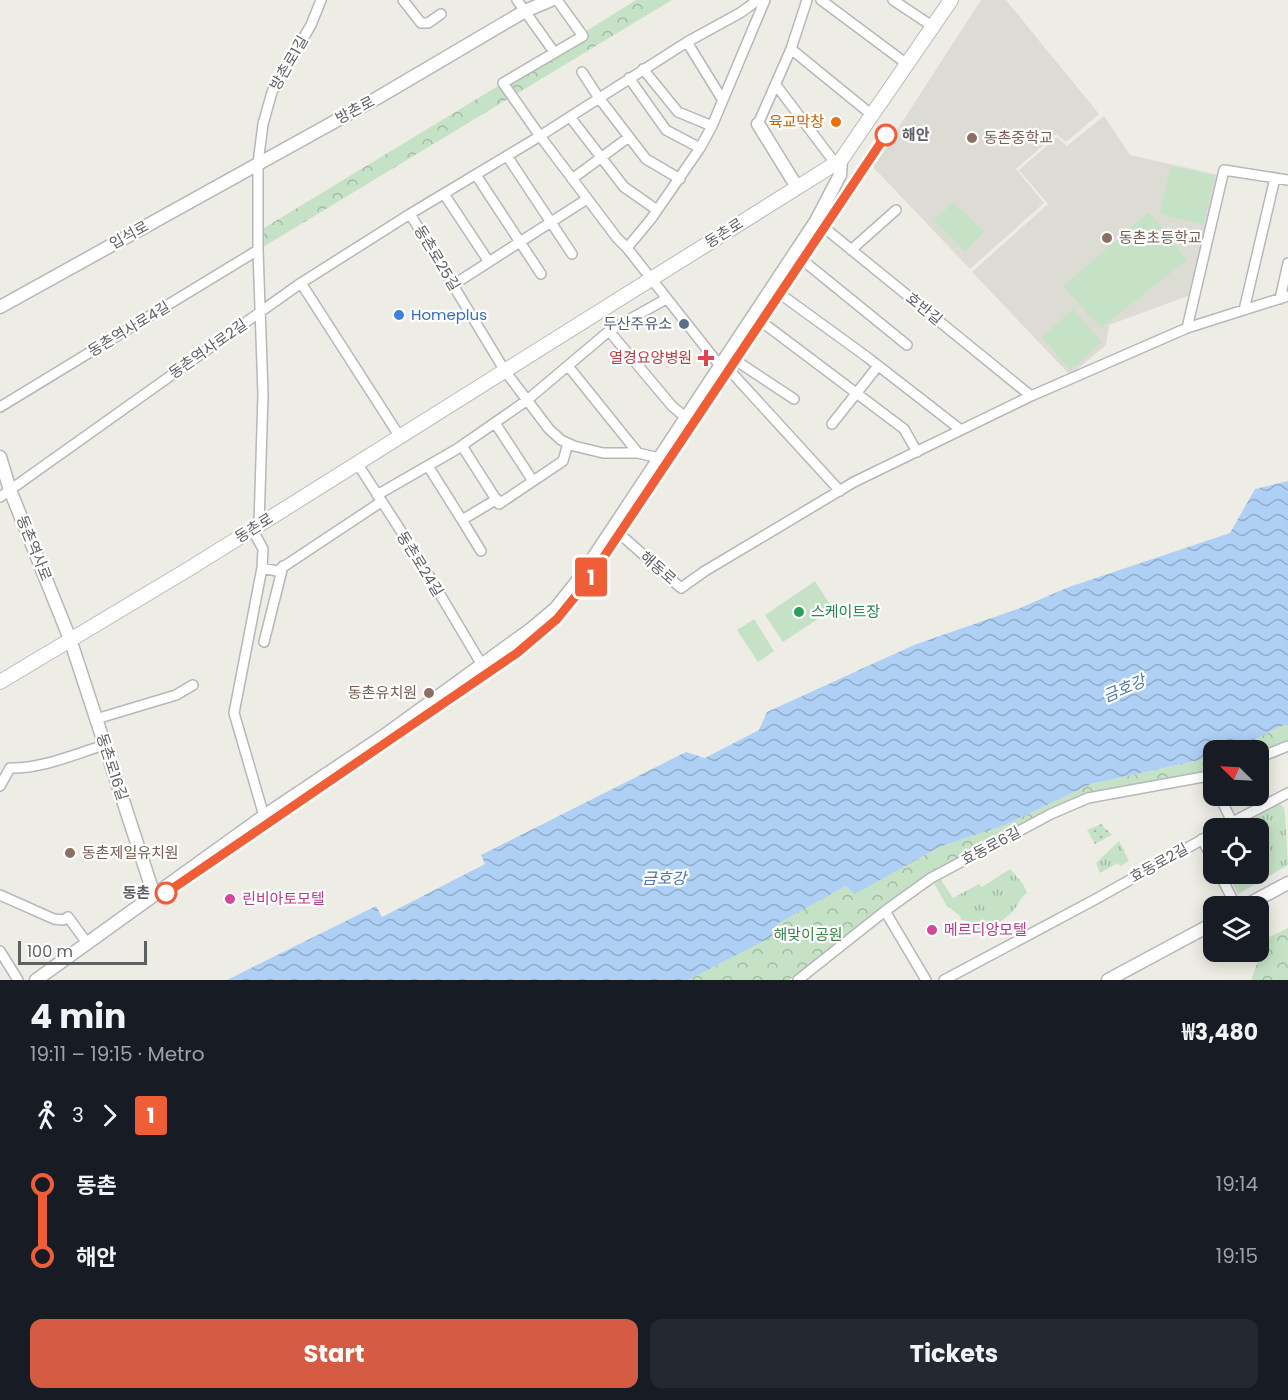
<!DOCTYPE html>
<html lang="en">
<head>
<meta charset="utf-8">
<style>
	body { margin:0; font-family:Poppins,"Noto Sans KR",sans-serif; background:#242831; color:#f1f3f6; height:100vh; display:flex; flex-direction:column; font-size:22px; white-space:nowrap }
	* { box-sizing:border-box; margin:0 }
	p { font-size:20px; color:#9ea1a6 }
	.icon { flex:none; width:33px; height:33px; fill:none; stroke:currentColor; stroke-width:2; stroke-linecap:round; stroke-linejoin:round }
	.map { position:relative; height:980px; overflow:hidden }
	.panel { display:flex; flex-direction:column; background:#171b24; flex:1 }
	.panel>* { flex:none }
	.badge { padding:0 12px; border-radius:4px; font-size:21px; line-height:39px }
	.needle { width:39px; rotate:294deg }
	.fabs { position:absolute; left:1203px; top:740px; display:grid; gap:12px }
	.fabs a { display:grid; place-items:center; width:66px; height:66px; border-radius:12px; background:#171b24; box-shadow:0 3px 15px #0003; font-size:30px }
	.scale { position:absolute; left:18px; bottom:15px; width:129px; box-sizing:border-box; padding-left:6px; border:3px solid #5d6064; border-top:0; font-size:16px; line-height:21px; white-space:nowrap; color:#5d6064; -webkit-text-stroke:4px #fff; paint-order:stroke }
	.map>.badge { position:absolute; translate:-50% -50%; box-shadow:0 0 0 3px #fff }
	.legs { display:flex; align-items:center; gap:9px; height:66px; padding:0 30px; font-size:20px }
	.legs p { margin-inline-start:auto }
	.headline { display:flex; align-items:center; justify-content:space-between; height:102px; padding:0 30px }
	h1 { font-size:33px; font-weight:700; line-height:45px }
	.action { display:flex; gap:12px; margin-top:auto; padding:12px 30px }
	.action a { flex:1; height:69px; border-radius:12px; background:#d65b43; color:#fff; font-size:24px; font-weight:700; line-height:69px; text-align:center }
	.action a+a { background:#242831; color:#f1f3f6 }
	ul { padding:0 30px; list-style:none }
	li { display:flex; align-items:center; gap:21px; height:72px; font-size:22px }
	li i { display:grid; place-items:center; width:9px; height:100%; margin:0 8px; background:currentColor }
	li i::after { content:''; width:15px; height:15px; margin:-8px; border:4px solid; border-radius:50%; background:#171b24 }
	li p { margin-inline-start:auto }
	li:first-child i { background:linear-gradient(#0000 50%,currentColor 0) }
	li:last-child i { background:linear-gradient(currentColor 50%,#0000 0) }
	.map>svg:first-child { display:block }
	.education { fill:#dddcd4 }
	.grass { fill:url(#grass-tufts) }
	.forest { fill:url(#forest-crowns) }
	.garden { fill:url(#garden-dots) }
	.pitch { fill:#c5e2c7 }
	.water { fill:url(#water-waves) }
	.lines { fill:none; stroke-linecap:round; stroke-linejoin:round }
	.minor-casing { stroke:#b5b7bb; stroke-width:12 }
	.tertiary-casing { stroke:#b5b7bb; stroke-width:15 }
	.secondary-casing { stroke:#b7b9bd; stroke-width:16 }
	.minor { stroke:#fff; stroke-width:9 }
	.tertiary { stroke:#fff; stroke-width:12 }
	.secondary { stroke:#fff; stroke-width:14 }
	.line-1-casing { stroke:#fff; stroke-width:14 }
	.line-1 { stroke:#ef5e37; stroke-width:9 }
	.food-dot { fill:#e8710a; stroke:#fff; stroke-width:2 }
	.stop-1-dot { fill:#fff; stroke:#ef5e37; stroke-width:3 }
	.education-dot { fill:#8d6e63; stroke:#fff; stroke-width:2 }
	.shop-dot { fill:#3f7fe0; stroke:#fff; stroke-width:2 }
	.service-dot { fill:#5c6f8a; stroke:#fff; stroke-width:2 }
	.health-dot { fill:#e0444e; stroke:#fff; stroke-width:2 }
	.leisure-dot { fill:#2e9e5b; stroke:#fff; stroke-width:2 }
	.hotel-dot { fill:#d1479c; stroke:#fff; stroke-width:2 }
	.labels { text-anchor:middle; stroke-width:4.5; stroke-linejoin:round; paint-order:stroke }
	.street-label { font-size:15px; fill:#5d6064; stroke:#fff }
	.food-label { font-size:15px; fill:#c56008; stroke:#fff; text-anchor:end }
	.stop-label { font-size:15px; font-weight:bold; fill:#5d6064; stroke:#fff; text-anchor:start }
	.education-label { font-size:15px; fill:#785e54; stroke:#fff; text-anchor:start }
	.shop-label { font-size:15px; fill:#366cbe; stroke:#fff; text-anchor:start }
	.service-label { font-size:15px; fill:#4e5e75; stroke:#fff; text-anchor:end }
	.health-label { font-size:15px; fill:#be3a42; stroke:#fff; text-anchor:end }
	.leisure-label { font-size:15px; fill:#27864d; stroke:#fff; text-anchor:start }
	.hotel-label { font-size:15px; fill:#b23c85; stroke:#fff; text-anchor:start }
	.park-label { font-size:15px; fill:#3f8148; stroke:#fff }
	.water-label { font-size:16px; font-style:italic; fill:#5076ae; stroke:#fff }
</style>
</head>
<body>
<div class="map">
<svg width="1288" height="980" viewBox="0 0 1288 980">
	<defs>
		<pattern id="grass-tufts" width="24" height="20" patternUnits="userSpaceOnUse" patternTransform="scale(1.5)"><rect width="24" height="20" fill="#c5e2c7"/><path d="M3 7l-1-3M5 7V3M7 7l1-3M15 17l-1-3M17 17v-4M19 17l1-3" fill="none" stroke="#a3bba5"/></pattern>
		<pattern id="forest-crowns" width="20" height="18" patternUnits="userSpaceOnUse" patternTransform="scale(1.5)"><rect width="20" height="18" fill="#c5e2c7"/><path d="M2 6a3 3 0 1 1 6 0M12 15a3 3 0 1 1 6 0" fill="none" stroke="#a3bba5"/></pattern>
		<pattern id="garden-dots" width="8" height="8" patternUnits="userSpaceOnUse" patternTransform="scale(1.5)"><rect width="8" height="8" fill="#c5e2c7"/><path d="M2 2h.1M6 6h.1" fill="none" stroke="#a3bba5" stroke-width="1.8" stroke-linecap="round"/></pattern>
		<pattern id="water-waves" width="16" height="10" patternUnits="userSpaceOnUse" patternTransform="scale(1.5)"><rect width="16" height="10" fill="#aed0f5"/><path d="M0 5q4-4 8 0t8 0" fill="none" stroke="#91acca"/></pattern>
	</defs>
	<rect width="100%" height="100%" fill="#eeede5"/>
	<path class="education" d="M 981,0 L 1006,0 L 1099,114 L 1066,142 L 1056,134 L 1016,169 L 1044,203 L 970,269 L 873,167 Z
		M 1104,116 L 1130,155 L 1219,175 L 1188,296 L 1109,325 L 1106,345 L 1070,375 L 972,272 L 1048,204 L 1019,170 L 1057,137 L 1067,146 Z"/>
	<path class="grass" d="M 1279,803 L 1284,808 L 1285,815 L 1288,865 L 1238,894 L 1227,873 L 1258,873 L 1258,828 L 1236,828 Z
		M 1119,841 L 1129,861 L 1120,866 L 1118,863 L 1100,873 L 1096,863 Z
		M 1010,869 L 1023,884 L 1027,893 C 1019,898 1018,907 1011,913 C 1004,920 994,925 985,931 L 983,928 L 978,931 L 970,922 L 960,919 L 961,917 L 946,905 L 934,883 L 941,880 L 953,898 L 979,884 L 982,887 Z"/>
	<path class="forest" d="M 636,0 L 672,0 L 258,250 L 259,231 L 503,83 Z
		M 1288,725 L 1288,742 L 1259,755 L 1258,750 L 1235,750 L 1281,726 Z
		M 1213,757 L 1213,775 L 1087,795 L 971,853 L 854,931 L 789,980 L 688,980 L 780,932 L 776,924 L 846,886 L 855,893 L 939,847 L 1005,825 L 1091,784 Z
		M 1288,928 L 1288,980 L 1251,980 L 1258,961 L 1254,951 L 1258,951 L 1259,942 Z"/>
	<path class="garden" d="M 1101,824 L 1112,835 L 1095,844 L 1087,830 Z"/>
	<path class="pitch" d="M 1171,166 L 1215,176 L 1203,225 L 1159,214 Z
		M 953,202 L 985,232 L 965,252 L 934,221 Z
		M 1149,212 L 1187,260 L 1101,328 L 1063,286 Z
		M 1073,309 L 1102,342 L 1070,371 L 1042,337 Z
		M 815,581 L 833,609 L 783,642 L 765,615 Z
		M 754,619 L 774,651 L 758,662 L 737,630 Z"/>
	<path class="water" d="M 1288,481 L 1288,725 L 1281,726 L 1235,750 L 1214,750 L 1213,757 L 1091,784 L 1005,825 L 939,847 L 855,894 L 846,886 L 777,924 L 781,932 L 688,980 L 227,980 L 376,906 L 382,917 L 485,864 L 481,855 L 686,752 L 705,758 L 759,730 L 767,712 L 914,645 L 1020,608 L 1069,587 L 1230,533 L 1255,489 Z"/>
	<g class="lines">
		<defs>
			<path id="minor" d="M 403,0 L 421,23 L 428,23 L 441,14
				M 517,0 L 554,52
				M 557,0 L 583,36 L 503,83 L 540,136 L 617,238 L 627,248 L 721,367
				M 821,0 L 907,64
				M 893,0 L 932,26
				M 687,42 L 722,99
				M 791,49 L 872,115
				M 643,69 L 678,112 L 712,126
				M 582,72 L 599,98 L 646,159 L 680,179
				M 629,78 L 666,130 L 700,148
				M 776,85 L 835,163
				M 570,117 L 624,187 L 657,210
				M 758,124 L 791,49 L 807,0
				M 507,156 L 572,254
				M 476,175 L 541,274
				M 572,179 L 629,137
				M 444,194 L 489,262
				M 410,214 L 505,371 L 549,429 L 561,440 L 574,446 L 603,453 L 638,453 L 659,458
				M 816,221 L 1031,396
				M 627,248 L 651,219 L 700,148 L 712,126 L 765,0
				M 851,250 L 896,210
				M 795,254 L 907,345
				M 301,283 L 400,437
				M 453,285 L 587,199
				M 772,288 L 867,357 L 961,430
				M 1280,299 L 1288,263
				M 1244,310 L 1275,178
				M 754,316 L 904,429 L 917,452
				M 1187,328 L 1224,170 L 1288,180
				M 609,331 L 672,406 L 685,417
				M 729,356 L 794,399
				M 722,365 L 732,373 L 840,491
				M 568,366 L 638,453
				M 0,407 L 258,250
				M 495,423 L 533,481
				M 832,424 L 878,366
				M 462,446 L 499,504 L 563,461 L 568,443
				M 357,463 L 419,559 L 482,665
				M 428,466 L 462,520 L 497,499
				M 377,495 L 457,449 L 526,401 L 609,331 L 666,299
				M 0,497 L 301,283 L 410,214 L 540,136 L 687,42 L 740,13 L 758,0
				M 462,520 L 481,551
				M 259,525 L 263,394 L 258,250 L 258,163 L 263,124 L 272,92 L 311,25 L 321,0
				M 613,528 L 681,588 L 705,571 L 854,482 L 1031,396 L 1187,328 L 1288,296
				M 252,529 L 263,549 L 262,568
				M 264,642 L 283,566
				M 96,719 L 176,695 L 193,685
				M 1258,758 L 1288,746
				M 0,786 L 10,768 C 42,769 74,754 105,745
				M 1219,795 L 1232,822
				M 264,816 L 234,713 L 262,568 L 277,571 L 381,502
				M 1221,828 L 1288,793
				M 1202,839 L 1214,862
				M 1219,873 L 1236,906
				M 0,895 L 54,919 L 63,920 L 68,917 L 87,943
				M 885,911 L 926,980
				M 0,951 L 18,980
				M 798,980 L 885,911 L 931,878 L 1051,814 L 1088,798 L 1214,775
				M 944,980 L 1094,900 L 1214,833"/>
			<path id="tertiary" d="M 758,124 L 797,187
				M 0,307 L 379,97 L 525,11 L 551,0
				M 0,457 L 10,490 L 70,639 L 154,895
				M 1245,906 L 1288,883
				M 36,980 L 264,816 L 385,735 L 531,629 L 556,608 L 579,579 L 613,528 L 816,221 L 840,175 L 841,160
				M 1108,980 L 1214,923"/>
			<path id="secondary" d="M 0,682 L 192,567 L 841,160 L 951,0"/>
		</defs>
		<use href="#minor" class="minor-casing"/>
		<use href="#tertiary" class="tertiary-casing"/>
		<use href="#secondary" class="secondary-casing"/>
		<use href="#minor" class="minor"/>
		<use href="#tertiary" class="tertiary"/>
		<use href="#secondary" class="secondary"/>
	</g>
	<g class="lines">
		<defs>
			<path id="line-1" d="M 166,893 L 517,653 L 557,619 L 587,582 L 886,135"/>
		</defs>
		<use href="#line-1" class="line-1-casing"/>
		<use href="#line-1" class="line-1"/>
	</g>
	<circle class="food-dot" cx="836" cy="122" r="6"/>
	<g class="stop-1-dot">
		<circle cx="886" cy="135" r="10"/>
		<circle cx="166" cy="893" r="10"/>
	</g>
	<g class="education-dot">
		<circle cx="972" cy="138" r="6"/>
		<circle cx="1107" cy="238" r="6"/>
		<circle cx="429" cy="693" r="6"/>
		<circle cx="70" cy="853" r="6"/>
	</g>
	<circle class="shop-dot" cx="399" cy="315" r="6"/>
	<circle class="service-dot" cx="684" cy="324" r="6"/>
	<path class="health-dot" d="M703 349h6v6h6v6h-6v6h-6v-6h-6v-6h6z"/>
	<circle class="leisure-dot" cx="799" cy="612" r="6"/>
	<g class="hotel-dot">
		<circle cx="230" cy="899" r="6"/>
		<circle cx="932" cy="930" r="6"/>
	</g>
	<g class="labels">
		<g class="street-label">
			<text transform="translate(289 63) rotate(-60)" y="5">방촌로1길</text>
			<text transform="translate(355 110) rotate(-28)" y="5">방촌로</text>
			<text transform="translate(724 233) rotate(-32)" y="5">동촌로</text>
			<text transform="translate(129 235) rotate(-29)" y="5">입석로</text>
			<text transform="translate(437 258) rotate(59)" y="5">동촌로25길</text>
			<text transform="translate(924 309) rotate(39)" y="5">호반길</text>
			<text transform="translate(129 329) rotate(-31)" y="5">동촌역사로4길</text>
			<text transform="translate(208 349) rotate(-35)" y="5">동촌역사로2길</text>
			<text transform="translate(254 528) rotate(-32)" y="5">동촌로</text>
			<text transform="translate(34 548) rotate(68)" y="5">동촌역사로</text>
			<text transform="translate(420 564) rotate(58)" y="5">동촌로24길</text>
			<text transform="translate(658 568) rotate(41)" y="5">해동로</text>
			<text transform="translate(112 767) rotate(72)" y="5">동촌로16길</text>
			<text transform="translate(991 846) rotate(-28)" y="5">효동로6길</text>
			<text transform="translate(1159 863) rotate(-29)" y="5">효동로2길</text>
		</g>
		<g class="food-label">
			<text x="824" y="127">육교막창</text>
		</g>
		<g class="stop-label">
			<text x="902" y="140">해안</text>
			<text x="150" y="898" text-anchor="end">동촌</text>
		</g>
		<g class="education-label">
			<text x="984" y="143">동촌중학교</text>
			<text x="1119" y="243">동촌초등학교</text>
			<text x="417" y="698" text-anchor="end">동촌유치원</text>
			<text x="82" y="858">동촌제일유치원</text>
		</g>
		<g class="shop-label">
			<text x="411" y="320">Homeplus</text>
		</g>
		<g class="service-label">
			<text x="672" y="329">두산주유소</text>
		</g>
		<g class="health-label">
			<text x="692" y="363">열경요양병원</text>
		</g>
		<g class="leisure-label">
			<text x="811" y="617">스케이트장</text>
		</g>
		<g class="hotel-label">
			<text x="242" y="904">린비아토모텔</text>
			<text x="944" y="935">메르디앙모텔</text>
		</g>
		<g class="park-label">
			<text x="808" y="940">해맞이공원</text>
		</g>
		<g class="water-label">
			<text transform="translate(1124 688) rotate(-23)" y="6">금호강</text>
			<text x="664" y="884">금호강</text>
		</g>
	</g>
</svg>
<div class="fabs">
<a><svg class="needle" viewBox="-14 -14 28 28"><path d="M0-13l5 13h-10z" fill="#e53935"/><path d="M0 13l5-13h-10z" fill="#9ea1a6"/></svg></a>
<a><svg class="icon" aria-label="locate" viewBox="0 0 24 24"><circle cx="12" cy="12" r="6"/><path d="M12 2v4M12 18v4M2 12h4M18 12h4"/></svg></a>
<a><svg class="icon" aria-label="layers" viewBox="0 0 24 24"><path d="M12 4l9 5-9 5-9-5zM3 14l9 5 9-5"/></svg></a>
</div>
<div class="scale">100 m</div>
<b class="badge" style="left:591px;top:577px;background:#ef5e37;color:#fff">1</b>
</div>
<section class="panel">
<div class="headline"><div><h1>4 min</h1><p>19:11 – 19:15 · Metro</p></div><b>₩3,480</b></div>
<div class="legs"><svg class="icon" aria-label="walk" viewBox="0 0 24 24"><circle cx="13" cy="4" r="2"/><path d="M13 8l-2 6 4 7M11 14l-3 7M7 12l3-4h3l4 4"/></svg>3<svg class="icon" aria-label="forward" viewBox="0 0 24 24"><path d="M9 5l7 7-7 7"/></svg><b class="badge" style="background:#ef5e37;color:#fff">1</b></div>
<ul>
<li><i style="color:#ef5e37"></i><b>동촌</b><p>19:14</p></li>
<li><i style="color:#ef5e37"></i><b>해안</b><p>19:15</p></li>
</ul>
<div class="action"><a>Start</a><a>Tickets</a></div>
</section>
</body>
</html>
